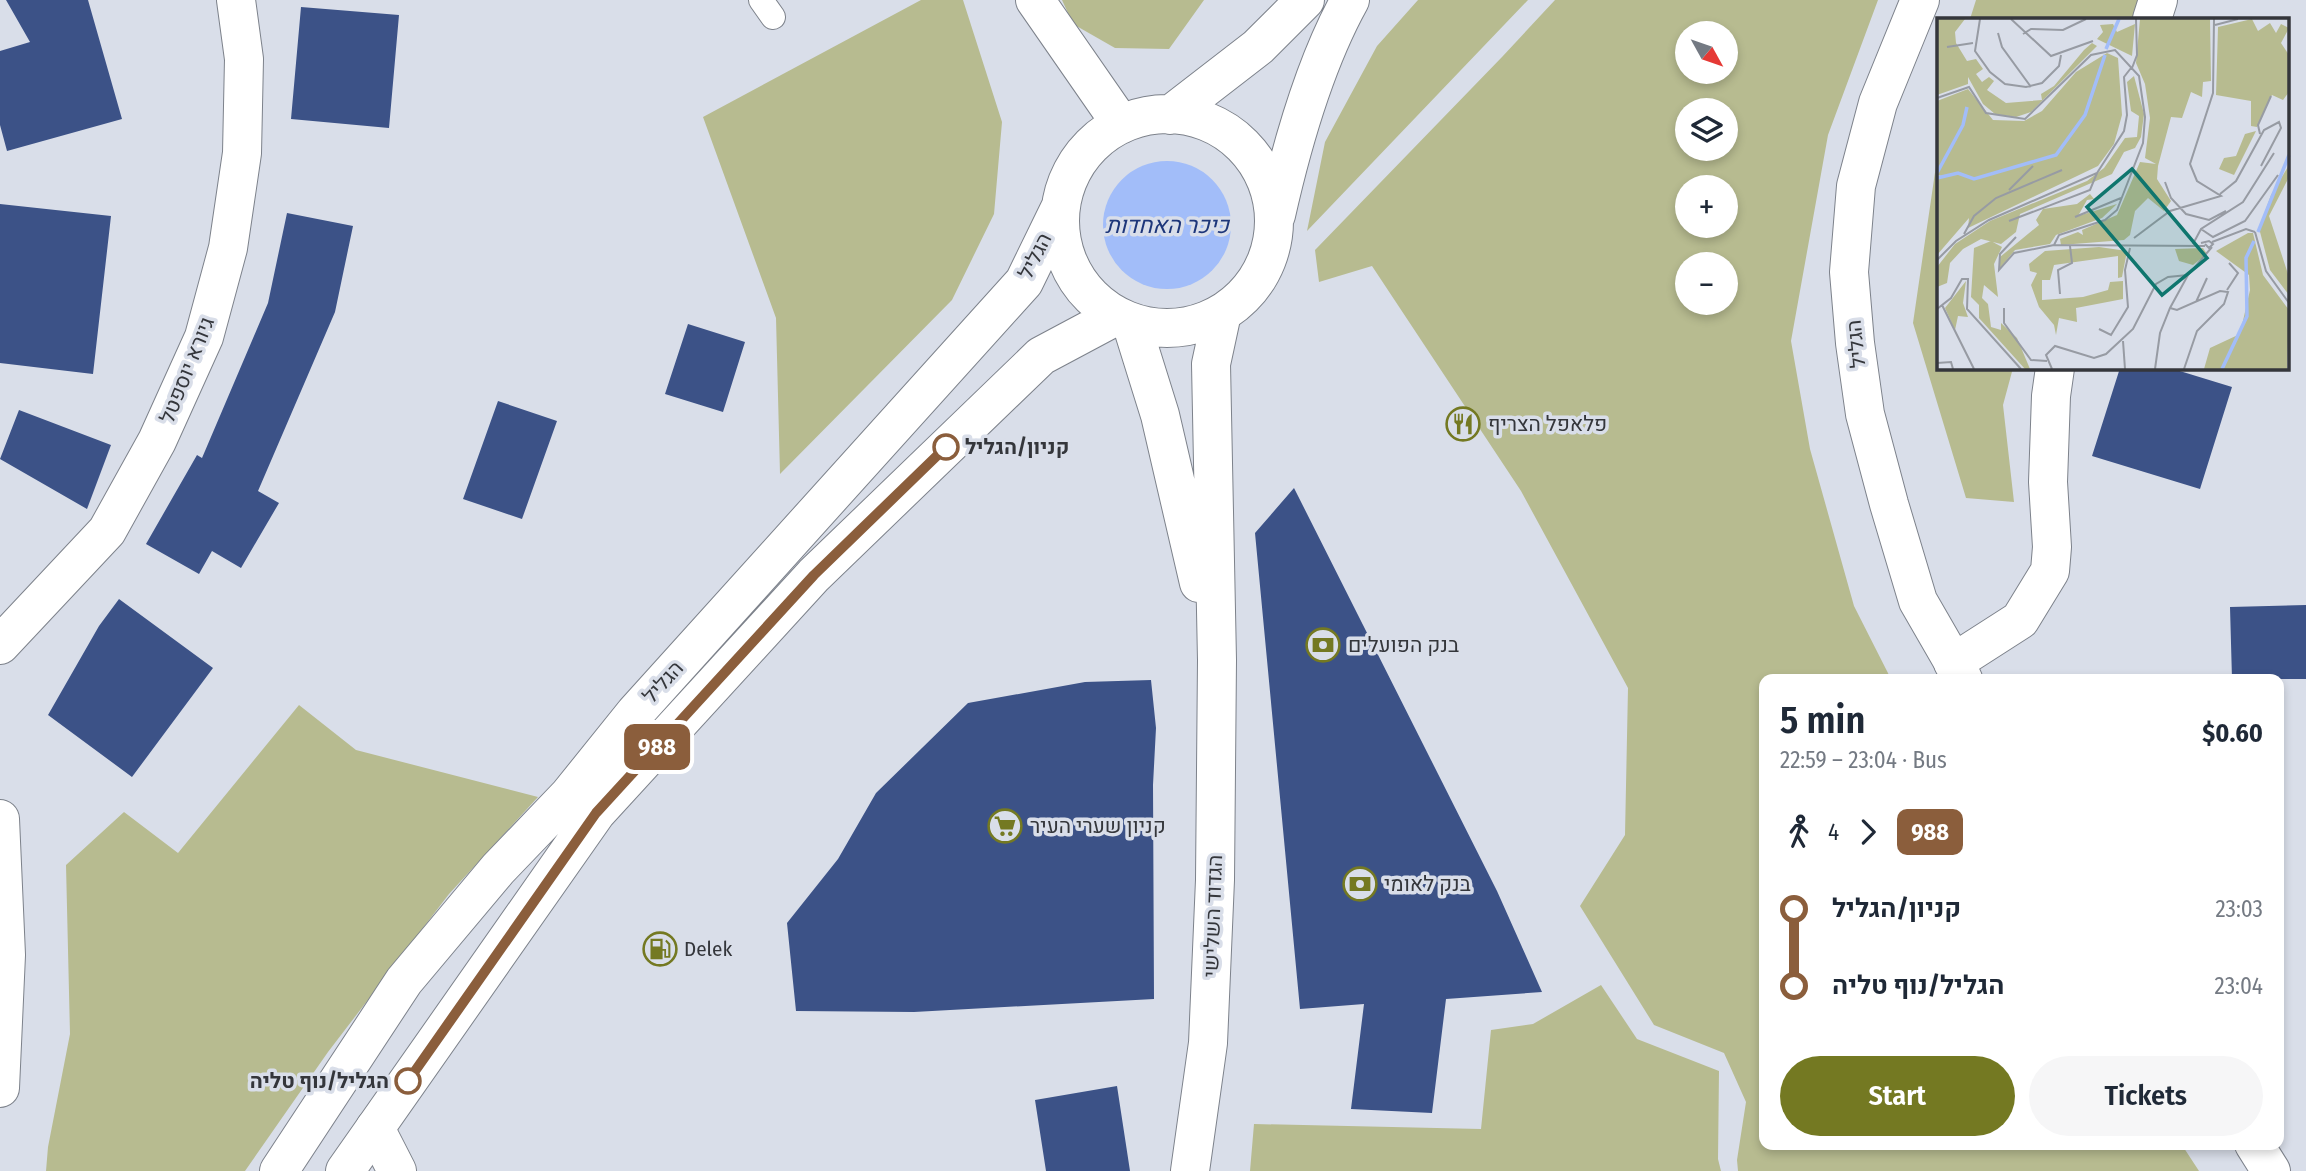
<!DOCTYPE html>
<html lang="en">
<head>
<meta charset="utf-8">
<style>
	body { margin:0; font-family:"Fira Sans Condensed",Heebo,sans-serif; background:#f6f6f7; color:#1f2937; height:100vh; display:flex; flex-direction:column; font-size:26px; white-space:nowrap }
	* { box-sizing:border-box; margin:0 }
	p { font-size:23px; color:#747a83 }
	.icon { flex:none; width:38px; height:38px; fill:none; stroke:currentColor; stroke-width:2; stroke-linecap:round; stroke-linejoin:round }
	.map { position:relative; flex:1; overflow:hidden }
	.panel { position:absolute; left:1759px; top:674px; width:525px; height:476px; display:flex; flex-direction:column; background:#fff; border-radius:14px; box-shadow:0 4px 10px #0003 }
	.panel>* { flex:none }
	.badge { padding:0 14px; border-radius:10px; font-size:24px; line-height:46px }
	.needle { width:46px; rotate:130deg }
	.tools { position:absolute; left:1675px; top:21px; display:grid; gap:14px }
	.tools a { display:grid; place-items:center; width:63px; height:63px; border-radius:50%; background:#fff; box-shadow:0 4px 10px #0003; font-size:35px }
	.map>.badge { position:absolute; translate:-50% -50%; box-shadow:0 0 0 4px #fff }
	.legs { display:flex; align-items:center; gap:10px; height:77px; padding:0 21px; font-size:23px }
	.legs p { margin-inline-start:auto }
	.headline { display:flex; align-items:center; justify-content:space-between; height:119px; padding:0 21px }
	h1 { font-size:38px; font-weight:600; line-height:52px }
	.action { display:flex; gap:14px; margin-top:auto; padding:14px 21px }
	.action a { flex:1; height:80px; border-radius:42px; background:#747922; color:#fff; font-size:28px; font-weight:600; line-height:80px; text-align:center }
	.action a+a { background:#f6f6f7; color:#1f2937 }
	ul { padding:0 21px; list-style:none }
	li { display:flex; align-items:center; gap:24px; height:77px; font-size:26px }
	li i { display:grid; place-items:center; width:10px; height:100%; margin:0 9px; background:currentColor }
	li i::after { content:''; width:18px; height:18px; margin:-9px; border:5px solid; border-radius:50%; background:#fff }
	li p { margin-inline-start:auto }
	li:first-child i { background:linear-gradient(#0000 50%,currentColor 0) }
	li:last-child i { background:linear-gradient(currentColor 50%,#0000 0) }
	.map>svg:first-child { display:block }
	.green { fill:#b7bb90; fill-rule:evenodd }
	.water { fill:#a2bdf9 }
	.building { fill:#3c5287 }
	.lines { fill:none; stroke-linecap:round; stroke-linejoin:round }
	.lane-casing { stroke:#7d828b; stroke-width:26 }
	.street-casing { stroke:#7d828b; stroke-width:40 }
	.secondary-casing { stroke:#7d828b; stroke-width:40 }
	.lane { stroke:#fff; stroke-width:24 }
	.street { stroke:#fff; stroke-width:38 }
	.secondary { stroke:#fff; stroke-width:38 }
	.line-1-casing { stroke:#fff; stroke-width:16 }
	.line-1 { stroke:#8b5e3c; stroke-width:10 }
	.stop-1-dot { fill:#fff; stroke:#8b5e3c; stroke-width:3.5 }
	.labels { text-anchor:middle; stroke-width:7; stroke-linejoin:round; paint-order:stroke }
	.street-label { font-size:21px; fill:#34363b; stroke:#d9dee9 }
	.poi-label { font-size:21px; fill:#34363b; stroke:#d9dee9; text-anchor:start }
	.stop-label { font-size:21px; font-weight:bold; fill:#34363b; stroke:#d9dee9; text-anchor:start }
	.water-label { font-size:23px; font-style:italic; fill:#1d367a; stroke:#d9dee9 }
	.inset-river { fill:none; stroke:#a2bdf9; stroke-width:3.5 }
	.inset-road { fill:none; stroke:#979ba3; stroke-width:2 }
	.view { fill:#0f766e; fill-opacity:0.15; stroke:#0f766e; stroke-width:3.5 }
	.inset-edge { fill:none; stroke:#34363b; stroke-width:3.5 }
</style>
</head>
<body>
<div class="map">
<svg width="2306" height="1171" viewBox="0 0 2306 1171">
	<rect width="100%" height="100%" fill="#d9dee9"/>
	<path class="green" d="M 921,0 L 963,0 L 1002,122 L 994,214 L 952,300 L 780,474 L 776,318 L 703,117 Z
		M 1062,0 L 1204,0 L 1169,49 L 1115,48 L 1073,24 Z
		M 1418,0 L 1528,0 L 1307,231 L 1325,142 L 1377,46 Z
		M 1555,0 L 1878,0 L 1828,135 L 1791,341 L 1810,449 L 1854,606 L 1891,679 L 1764,679 L 1764,1144 L 2182,1145 L 2199,1171 L 1738,1171 L 1737,1160 L 1746,1102 L 1724,1053 L 1654,1025 L 1580,906 L 1625,835 L 1628,688 L 1521,491 L 1372,266 L 1319,282 L 1315,250 L 1502,57 ZM 1726,33 L 1726,72 L 1687,72 L 1687,33 ZM 1726,110 L 1726,149 L 1687,149 L 1687,110 ZM 1726,187 L 1726,226 L 1687,226 L 1687,187 ZM 1726,264 L 1726,303 L 1687,303 L 1687,264 Z
		M 1976,0 L 2148,0 L 2142,19 L 1970,19 Z
		M 1938,152 L 1938,368 L 2013,368 L 2003,405 L 2014,502 L 1966,498 L 1913,323 Z
		M 299,705 L 356,750 L 538,797 L 449,894 L 328,1052 L 245,1171 L 46,1171 L 48,1147 L 70,1034 L 66,865 L 124,812 L 178,853 Z
		M 1601,985 L 1637,1039 L 1719,1071 L 1718,1159 L 1721,1171 L 1250,1171 L 1254,1124 L 1481,1129 L 1491,1030 L 1533,1024 Z"/>
	<path class="water" d="M1103 225a64 64 0 1 1 128 0a64 64 0 1 1-128 0Z"/>
	<path class="building" d="M 6,0 L 88,0 L 122,119 L 7,151 L 0,125 L 0,51 L 30,42 Z
		M 301,7 L 399,15 L 389,128 L 291,119 Z
		M 0,204 L 111,216 L 93,374 L 0,363 Z
		M 287,213 L 353,226 L 335,312 L 258,491 L 279,503 L 241,568 L 212,551 L 199,574 L 146,544 L 197,455 L 202,458 L 268,303 Z
		M 688,324 L 745,342 L 723,412 L 665,394 Z
		M 2120,368 L 2170,368 L 2232,387 L 2200,489 L 2092,456 Z
		M 498,401 L 557,421 L 522,519 L 463,499 Z
		M 19,410 L 111,445 L 87,509 L 0,459 Z
		M 1294,488 L 1497,891 L 1542,992 L 1446,999 L 1432,1113 L 1351,1109 L 1364,1004 L 1300,1009 L 1255,533 Z
		M 119,599 L 213,668 L 132,777 L 48,715 L 99,626 Z
		M 2306,605 L 2306,679 L 2232,679 L 2230,607 Z
		M 1151,680 L 1156,728 L 1153,785 L 1154,999 L 914,1012 L 796,1011 L 787,923 L 838,859 L 876,793 L 968,703 L 1085,682 Z
		M 1117,1086 L 1130,1171 L 1046,1171 L 1035,1100 Z"/>
	<g class="lines">
		<defs>
			<path id="lane" d="M 761,0 L 773,17"/>
			<path id="street" d="M 1035,0 L 1121,124
				M 2152,19 L 2158,0
				M 0,645 L 107,531 L 157,441 L 204,337 L 228,248 L 242,153 L 244,59 L 236,0
				M 1953,663 L 2020,620 L 2050,571 L 2052,547 L 2048,482 L 2051,396 L 2055,368
				M 375,1128 L 397,1171"/>
			<path id="secondary" d="M 1920,0 L 1878,103 L 1856,186 L 1849,272 L 1855,343 L 1865,414 L 1889,504 L 1918,601 L 1963,679
				M1060 221a107 107 0 1 1 214 0a107 107 0 1 1-214 0Z
				M 1170,115 L 1258,47 L 1305,0
				M 1276,215 C 1292,144 1315,63 1350,0
				M 1131,322 L 1160,415 L 1199,583
				M 0,819 L 6,955 L 0,1088
				M 2254,1144 L 2271,1171
				M 279,1171 L 404,981 L 498,869 L 569,795 L 635,713 L 1024,282 L 1061,206
				M 345,1171 L 596,813 L 814,575 L 1041,356 L 1116,316
				M 1190,1171 L 1208,1043 L 1215,880 L 1217,660 L 1211,364 L 1222,313"/>
		</defs>
		<use href="#lane" class="lane-casing"/>
		<use href="#street" class="street-casing"/>
		<use href="#secondary" class="secondary-casing"/>
		<use href="#lane" class="lane"/>
		<use href="#street" class="street"/>
		<use href="#secondary" class="secondary"/>
	</g>
	<g class="lines">
		<defs>
			<path id="line-1" d="M 408,1081 L 596,813 L 814,575 L 946,447"/>
		</defs>
		<use href="#line-1" class="line-1-casing"/>
		<use href="#line-1" class="line-1"/>
	</g>
	<defs>
		<symbol id="restaurant-ring" viewBox="-11 -11 22 22"><circle r="9.5" fill="#d9dee9" stroke="#747922" stroke-width="1.5"/><path d="M-5-6h1v4h1v-4h1v4h1v-4h1v5L-1.5 .5V6h-2V.5L-5-1ZM5-6V6H3V1.5H1.5Q1.5-4 5-6Z" fill="#747922"/></symbol>
		<symbol id="bank-ring" viewBox="-11 -11 22 22"><circle r="9.5" fill="#d9dee9" stroke="#747922" stroke-width="1.5"/><path d="M-6-4H6V4H-6ZM0-2.3a2.3 2.3 0 1 0 0 4.6a2.3 2.3 0 1 0 0-4.6Z" fill="#747922"/></symbol>
		<symbol id="supermarket-ring" viewBox="-11 -11 22 22"><circle r="9.5" fill="#d9dee9" stroke="#747922" stroke-width="1.5"/><path d="M-6-5.5h2.5l.6 2H6L4.5 2H-2.5L-4.4-4H-6ZM-1.5 3.2a1.3 1.3 0 1 0 .1 0ZM3 3.2a1.3 1.3 0 1 0 .1 0Z" fill="#747922"/></symbol>
		<symbol id="fuel-ring" viewBox="-11 -11 22 22"><circle r="9.5" fill="#d9dee9" stroke="#747922" stroke-width="1.5"/><path d="M-5.5-6h7V0h2V4h1.3V-2.5L3-4.5l.8-.8L6-3V5H2.5V1h-1V6h-7ZM-4.2-4.7v3.2H.2V-4.7Z" fill="#747922"/></symbol>
	</defs>
	<g fill-rule="evenodd">
		<use href="#restaurant-ring" x="1444" y="405" width="38" height="38"/>
		<use href="#bank-ring" x="1304" y="626" width="38" height="38"/>
		<use href="#supermarket-ring" x="986" y="807" width="38" height="38"/>
		<use href="#bank-ring" x="1341" y="865" width="38" height="38"/>
		<use href="#fuel-ring" x="641" y="930" width="38" height="38"/>
	</g>
	<g class="stop-1-dot">
		<circle cx="946" cy="447" r="12"/>
		<circle cx="408" cy="1081" r="12"/>
	</g>
	<g class="labels">
		<g class="street-label">
			<text transform="translate(1035 256) rotate(-63)" y="7">הגליל</text>
			<text transform="translate(1856 344) rotate(-96)" y="7">הגליל</text>
			<text transform="translate(187 370) rotate(-68)" y="7">גיורא יוספטל</text>
			<text transform="translate(663 682) rotate(-48)" y="7">הגליל</text>
			<text transform="translate(1213 916) rotate(-88)" y="7">הגדוד השלישי</text>
		</g>
		<g class="poi-label">
			<text x="1488" y="431">פלאפל הצריף</text>
			<text x="1348" y="652">בנק הפועלים</text>
			<text x="1030" y="833">קניון שערי העיר</text>
			<text x="1384" y="891">בנק לאומי</text>
			<text x="684" y="956">Delek</text>
		</g>
		<g class="stop-label">
			<text x="965" y="454">קניון/הגליל</text>
			<text x="389" y="1088" text-anchor="end">הגליל/נוף טליה</text>
		</g>
		<g class="water-label">
			<text x="1167" y="233">כיכר האחדות</text>
		</g>
	</g>
	<g transform="translate(1937 18)">
		<rect width="352" height="352" fill="#d9dee9"/>
		<path d="M 0,1 L 28,1 L 18,14 L 19,25 L 30,43 L 39,41 L 46,51 L 39,56 L 45,64 L 52,59 L 57,63 L 50,72 L 69,85 L 105,82 L 104,76 L 117,68 L 147,32 L 155,25 L 160,28 L 94,94 L 79,99 L 58,96 L 46,86 L 31,59 L 31,66 L 0,77 ZM 203,1 L 273,1 L 274,63 L 266,64 L 265,79 L 254,74 L 245,100 L 234,99 L 221,148 L 220,161 L 234,183 L 227,193 L 211,180 L 198,193 L 193,217 L 187,222 L 124,227 L 123,221 L 141,214 L 146,217 L 145,212 L 180,197 L 203,144 L 219,146 L 208,140 L 213,100 L 208,66 L 199,45 ZM 315,1 L 321,13 L 333,5 L 339,15 L 344,6 L 352,10 L 344,25 L 352,37 L 352,74 L 346,82 L 335,77 L 320,109 L 314,108 L 314,83 L 279,77 L 281,9 ZM 176,6 L 180,14 L 198,6 L 195,38 L 160,21 L 166,14 L 163,7 ZM 170,35 L 181,40 L 185,97 L 177,126 L 161,148 L 31,210 L 32,200 L 0,237 L 0,159 L 5,158 L 0,157 L 0,83 L 31,71 L 56,102 L 87,103 L 105,93 L 139,54 ZM 197,58 L 207,96 L 204,119 L 198,130 L 187,134 L 175,156 L 83,196 L 79,214 L 64,226 L 44,221 L 26,231 L 13,245 L 10,265 L 0,269 L 0,249 L 18,226 L 53,203 L 150,163 L 167,150 L 188,120 L 200,119 L 202,98 L 194,93 L 190,64 ZM 319,113 L 297,157 L 282,151 L 287,140 L 299,138 L 308,116 ZM 352,147 L 352,159 L 332,198 L 352,259 L 352,277 L 333,252 L 322,210 L 334,177 ZM 153,176 L 157,181 L 150,182 L 141,198 L 180,186 L 165,200 L 119,217 L 113,226 L 78,232 L 63,250 L 63,239 L 102,207 L 99,202 L 106,191 L 140,186 ZM 311,215 L 316,215 L 326,257 L 352,292 L 350,351 L 267,351 L 273,330 L 303,316 L 313,272 L 312,257 L 279,233 ZM 54,223 L 65,229 L 57,246 L 61,279 L 47,267 L 45,280 L 51,286 L 54,309 L 64,312 L 64,305 L 80,320 L 93,351 L 88,351 L 42,300 L 42,287 L 34,279 L 37,230 ZM 162,229 L 190,233 L 185,259 L 181,260 L 181,238 L 117,247 L 113,262 L 105,262 L 105,282 L 146,279 L 171,272 L 173,264 L 186,263 L 186,281 L 139,290 L 140,304 L 122,300 L 119,317 L 117,307 L 102,289 L 94,267 L 100,255 L 93,253 L 92,246 L 108,233 ZM 266,230 L 270,236 L 256,247 L 242,243 L 238,231 ZM 29,263 L 26,285 L 31,299 L 21,298 L 18,312 L 8,290 Z" fill="#b7bb90"/>
		<path class="inset-river" d="M 169,31 L 182,1M 0,155 L 26,107 L 30,89M 0,160 L 21,155 L 37,161 L 119,137 L 148,97 L 168,37M 321,214 L 352,137M 285,351 L 310,298 L 309,240 L 317,223"/>
		<path class="inset-road" d="M 43,1 L 38,33 L 53,54 L 68,66 L 89,69 L 105,65 L 122,48 L 124,37M 74,1 L 114,38 L 156,23M 278,7 L 301,1M 61,15 L 65,29 L 94,69M 86,16 L 94,11 L 126,12 L 149,1M 10,29 L 36,25M 195,50 L 200,37 L 199,1M 0,80 L 32,69 L 49,95 L 88,101 L 154,37 L 178,32 L 202,58 L 208,99 L 206,125 L 180,192 L 168,202 L 122,217 L 117,227 L 268,228M 323,116 L 321,107 L 334,78M 228,164 L 234,180 L 249,196 L 272,202 L 289,193M 72,172 L 96,148M 283,176 L 299,163 L 327,112 L 342,104 L 344,110 L 324,148M 138,199 L 184,180M 72,203 L 153,172 L 160,155M 264,211 L 276,219 L 308,203 L 341,157M 318,214 L 329,253 L 352,285M 27,216 L 37,198 L 59,180 L 125,152M 79,219 L 63,236 L 62,252 L 77,235 L 117,227M 197,220 L 233,193 L 284,178 L 260,163 L 253,146 L 276,75 L 277,1M 275,224 L 309,211 L 318,214M 264,225 L 272,223 L 276,226 L 272,230 L 268,226M 256,226 L 264,211 L 306,184 L 337,135M 0,242 L 19,223 L 52,202 L 160,155 L 187,113 L 190,97 L 187,59 L 194,50M 290,272 L 301,255 L 292,245M 123,276 L 121,252 L 135,245 L 133,228M 259,284 L 270,260M 5,287 L 37,351M 67,290 L 67,305 L 94,342 L 110,343M 233,290 L 240,292 L 283,273 L 291,274 L 287,286 L 260,313 L 247,351M 0,291 L 14,280 L 25,261 L 31,261 L 30,291 L 84,351M 162,311 L 174,317 L 191,289 L 188,252 L 193,230M 186,323 L 188,351M 0,345 L 14,344 L 16,351M 115,351 L 109,337 L 118,328 L 157,340 L 169,336 L 196,311 L 219,266 L 231,259 L 251,257M 218,351 L 223,315 L 233,290 L 251,257 L 275,229"/>
		<path class="view" d="M 195,151 L 270,240 L 225,277 L 150,189 Z"/>
		<rect width="352" height="352" class="inset-edge"/>
	</g>
</svg>
<div class="tools">
<a><svg class="needle" viewBox="-14 -14 28 28"><path d="M0-13l5 13h-10z" fill="#e53935"/><path d="M0 13l5-13h-10z" fill="#747a83"/></svg></a>
<a><svg class="icon" aria-label="layers" viewBox="0 0 24 24"><path d="M12 4l9 5-9 5-9-5zM3 14l9 5 9-5"/></svg></a>
<a>+</a>
<a>−</a>
</div>
<b class="badge" style="left:657px;top:747px;background:#8b5e3c;color:#fff">988</b>
<section class="panel">
<div class="headline"><div><h1>5 min</h1><p>22:59 – 23:04 · Bus</p></div><b>$0.60</b></div>
<div class="legs"><svg class="icon" aria-label="walk" viewBox="0 0 24 24"><circle cx="13" cy="4" r="2"/><path d="M13 8l-2 6 4 7M11 14l-3 7M7 12l3-4h3l4 4"/></svg>4<svg class="icon" aria-label="forward" viewBox="0 0 24 24"><path d="M9 5l7 7-7 7"/></svg><b class="badge" style="background:#8b5e3c;color:#fff">988</b></div>
<ul>
<li><i style="color:#8b5e3c"></i><b>קניון/הגליל</b><p>23:03</p></li>
<li><i style="color:#8b5e3c"></i><b>הגליל/נוף טליה</b><p>23:04</p></li>
</ul>
<div class="action"><a>Start</a><a>Tickets</a></div>
</section>
</div>
</body>
</html>
